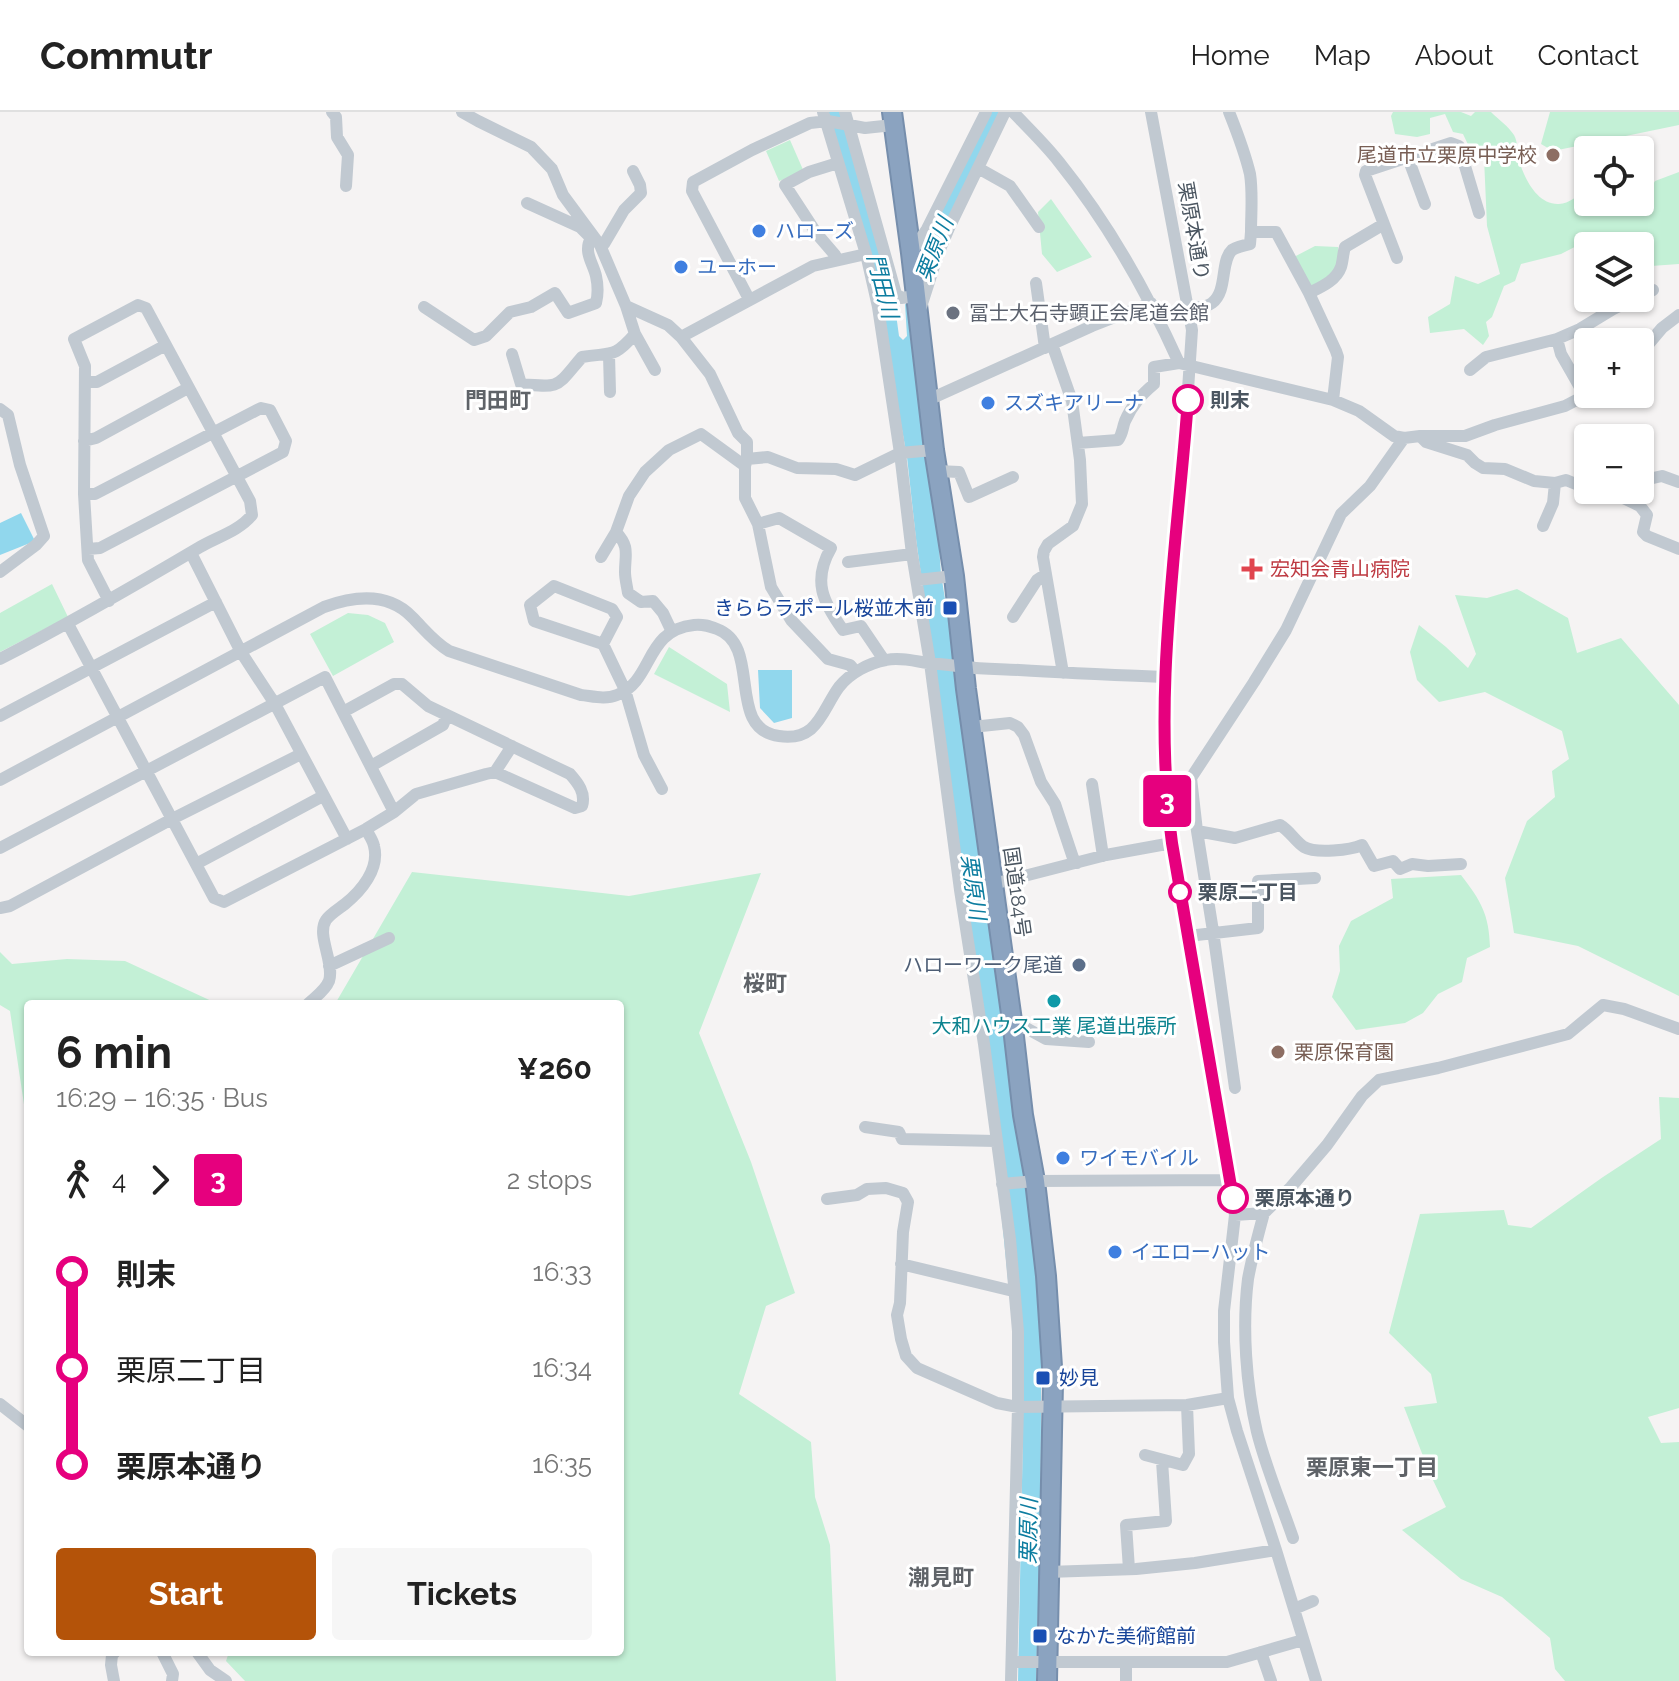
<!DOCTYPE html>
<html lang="en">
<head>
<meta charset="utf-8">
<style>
	body { margin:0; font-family:Raleway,"Noto Sans JP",sans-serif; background:#f6f6f6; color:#222; height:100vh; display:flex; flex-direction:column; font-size:30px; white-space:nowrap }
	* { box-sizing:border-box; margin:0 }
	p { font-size:26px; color:#767676 }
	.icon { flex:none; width:44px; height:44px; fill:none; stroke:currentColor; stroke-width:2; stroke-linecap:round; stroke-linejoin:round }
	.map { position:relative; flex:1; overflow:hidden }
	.sheet { position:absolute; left:24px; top:888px; width:600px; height:656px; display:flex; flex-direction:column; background:#fff; border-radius:8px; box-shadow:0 2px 6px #0004 }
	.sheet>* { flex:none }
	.badge { padding:0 16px; border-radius:6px; font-size:28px; line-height:52px }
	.fabs { position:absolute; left:1574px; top:24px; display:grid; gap:16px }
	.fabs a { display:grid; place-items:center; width:80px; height:80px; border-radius:8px; background:#fff; box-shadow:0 2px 6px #0004; font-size:40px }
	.map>.badge { position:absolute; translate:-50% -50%; box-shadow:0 0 0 4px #fff }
	.legs { display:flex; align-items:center; gap:12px; height:88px; padding:0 32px; font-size:26px }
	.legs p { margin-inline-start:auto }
	.head { display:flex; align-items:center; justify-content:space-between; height:136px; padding:0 32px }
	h1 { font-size:44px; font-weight:700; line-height:60px }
	.cta { display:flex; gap:16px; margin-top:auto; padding:16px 32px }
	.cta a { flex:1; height:92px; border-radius:8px; background:#b45309; color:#fff; font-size:32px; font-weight:700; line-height:92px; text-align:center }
	.cta a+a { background:#f6f6f6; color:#222 }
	ul { padding:0 32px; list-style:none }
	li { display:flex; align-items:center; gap:28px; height:96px; font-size:30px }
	li i { display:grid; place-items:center; width:12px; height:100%; margin:0 10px; background:currentColor }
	li i::after { content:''; width:20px; height:20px; margin:-10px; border:6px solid; border-radius:50%; background:#fff }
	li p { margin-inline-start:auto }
	li:first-child i { background:linear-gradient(#0000 50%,currentColor 0) }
	li:last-child i { background:linear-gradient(currentColor 50%,#0000 0) }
	header { display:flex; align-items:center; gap:48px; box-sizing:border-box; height:112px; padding:0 40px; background:#fff; border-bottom:2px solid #e0e0e0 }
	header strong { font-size:38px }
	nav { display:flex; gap:44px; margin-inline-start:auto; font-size:28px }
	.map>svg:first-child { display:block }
	.green { fill:#c3f0d6 }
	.water { fill:#91d7ed }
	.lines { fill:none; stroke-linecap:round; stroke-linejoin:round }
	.highway-casing { stroke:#768eac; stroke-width:22 }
	.minor { stroke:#c1c9d1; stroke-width:12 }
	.highway { stroke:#8ba3c0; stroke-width:18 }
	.line-1-casing { stroke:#fff; stroke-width:18 }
	.line-1 { stroke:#e6007e; stroke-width:12 }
	.education-dot { fill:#8d6e63; stroke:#fff; stroke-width:3 }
	.shop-dot { fill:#3f7fe0; stroke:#fff; stroke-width:3 }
	.worship-dot { fill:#6b7280; stroke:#fff; stroke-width:3 }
	.stop-1-dot { fill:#fff; stroke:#e6007e; stroke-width:4 }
	.health-dot { fill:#e0444e; stroke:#fff; stroke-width:3 }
	.transit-dot { fill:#1a4fb4; stroke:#fff; stroke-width:3 }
	.service-dot { fill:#5c6f8a; stroke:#fff; stroke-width:3 }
	.culture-dot { fill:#0f9aa8; stroke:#fff; stroke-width:3 }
	.labels { text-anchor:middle; stroke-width:6; stroke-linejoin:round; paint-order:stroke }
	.education-label { font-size:20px; fill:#785e54; stroke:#fff; text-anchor:end }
	.shop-label { font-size:20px; fill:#366cbe; stroke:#fff; text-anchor:start }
	.street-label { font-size:20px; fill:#4a5560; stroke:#fff }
	.worship-label { font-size:20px; fill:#5b616d; stroke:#fff; text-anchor:start }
	.stop-label { font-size:20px; font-weight:bold; fill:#4a5560; stroke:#fff; text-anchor:start }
	.health-label { font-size:20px; fill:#be3a42; stroke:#fff; text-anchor:start }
	.transit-label { font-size:20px; fill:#164399; stroke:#fff; text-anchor:start }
	.service-label { font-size:20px; fill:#4e5e75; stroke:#fff; text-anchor:end }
	.culture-label { font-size:20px; fill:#0d838f; stroke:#fff }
	.water-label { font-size:22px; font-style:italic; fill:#0d7da0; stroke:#fff }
	.neighbourhood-label { font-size:22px; font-weight:bold; fill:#5f6368; stroke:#fff }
</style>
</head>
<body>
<header>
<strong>Commutr</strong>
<nav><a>Home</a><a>Map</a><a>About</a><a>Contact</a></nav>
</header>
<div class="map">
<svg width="1679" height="1569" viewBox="0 0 1679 1569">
	<rect width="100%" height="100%" fill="#f5f3f3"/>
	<path class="green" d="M 1393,0 L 1461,0 L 1471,4 L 1475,0 L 1491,0 C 1498,7 1508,14 1514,23 C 1518,30 1517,40 1519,48 C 1524,66 1537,93 1559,92 C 1569,92 1578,82 1588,80 L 1588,90 L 1640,90 L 1640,80 L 1649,79 L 1655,69 L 1679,60 L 1679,152 L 1651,154 L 1640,138 L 1640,134 L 1638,134 L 1633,128 L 1600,122 L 1561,142 L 1521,152 L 1515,169 L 1504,174 L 1492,205 L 1486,210 L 1489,224 L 1483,233 L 1464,217 L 1430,221 L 1428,205 L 1450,192 L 1455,164 L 1478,172 L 1500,162 L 1487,114 L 1484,46 L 1471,39 L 1463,22 L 1453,20 L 1445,2 L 1430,6 L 1430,22 L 1417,25 L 1395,22 L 1391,4 Z
		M 1550,0 L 1679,0 L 1679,13 L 1553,39 L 1541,32 Z
		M 790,28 L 804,60 L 779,69 L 766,39 Z
		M 1051,87 L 1092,145 L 1057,160 L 1042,142 L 1038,100 Z
		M 1315,134 L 1338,135 C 1341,161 1330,163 1310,176 L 1292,146 Z
		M 52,472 L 68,505 L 0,540 L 0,501 Z
		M 1517,477 L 1568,506 L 1577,541 L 1621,526 L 1679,593 L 1679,884 L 1578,834 L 1514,821 L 1505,766 L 1527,709 L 1555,685 L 1552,659 L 1569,647 L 1562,619 L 1485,580 L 1439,590 L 1417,568 L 1410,540 L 1419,513 L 1446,535 L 1468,556 L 1476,542 L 1455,483 L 1487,486 Z
		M 348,501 L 368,503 L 385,511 L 394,530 L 333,564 L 310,522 Z
		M 669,535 L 727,572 L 730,600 L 654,562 Z
		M 412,760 L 629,784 L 761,761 L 699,921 L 751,1050 L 795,1181 L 766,1194 L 739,1282 L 811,1330 L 815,1385 L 830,1433 L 836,1569 L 245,1569 L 226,1549 L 229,1540 L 620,1540 L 620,892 L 335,892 Z
		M 1461,763 C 1481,789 1489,802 1490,835 L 1467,846 L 1462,870 L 1438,882 L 1423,901 L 1405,911 L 1356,918 L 1332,885 L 1340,859 L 1339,834 L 1351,809 L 1393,786 L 1391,767 Z
		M 0,840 L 12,852 L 67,847 L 125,849 L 218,892 L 28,892 L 28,1019 L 10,899 L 0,893 Z
		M 1659,985 L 1679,986 L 1679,1296 L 1648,1305 L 1661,1331 L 1679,1330 L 1679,1569 L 1565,1569 L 1555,1557 L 1550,1526 L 1502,1485 L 1461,1467 L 1402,1418 L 1446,1395 L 1430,1362 L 1404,1295 L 1437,1291 L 1431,1262 L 1389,1221 L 1420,1102 L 1504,1098 L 1508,1113 L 1531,1116 L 1603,1065 L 1661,1027 Z"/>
	<path class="water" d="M 825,0 L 841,0 L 893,180 L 899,224 L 903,228 L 907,224 L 905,192 L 908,193 L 921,136 L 991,0 L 999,0 L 924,163 L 909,215 L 924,333 L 937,407 L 941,462 L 953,537 L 954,565 L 957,571 L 983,770 L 1025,1065 L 1039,1189 L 1041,1217 L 1041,1300 L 1040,1499 L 1038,1500 L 1036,1569 L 1018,1569 L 1023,1319 L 978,867 L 916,427 L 907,345 L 876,175 Z
		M 21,401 L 35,429 L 0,443 L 0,411 Z
		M 758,558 L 792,558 L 792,606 L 774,611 L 760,596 Z"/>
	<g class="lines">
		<defs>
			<path id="highway" d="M 892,0 L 911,141 L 934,338 L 954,464 L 966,577 L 1013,916 L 1023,1003 L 1035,1069 L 1046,1164 L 1053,1270 L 1047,1569"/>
		</defs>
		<use href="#highway" class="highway-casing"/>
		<path class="minor" d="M 332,0 L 336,5 L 337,25 L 348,43 L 346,74
			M 462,0 L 478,9 L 531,35 L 552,57 L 563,83 L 600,133 L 626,194 L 668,213 L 681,225 L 710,262 L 738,321 L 747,330 L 747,347 L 745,354 L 745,386 L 758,412 L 771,475 L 791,508 L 828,547 L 850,553 L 856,560
			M 823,0 L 866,142 L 878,195 L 900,341 L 912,442 L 930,551 L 960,778 L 984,932 L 1010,1127 L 1018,1219 L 1018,1295 L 1011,1569
			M 845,0 L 896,182 L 901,186 L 916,184
			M 1013,0 C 1028,16 1045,32 1059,50 C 1108,111 1147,180 1179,251
			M 1151,0 L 1192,218 L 1183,352 L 1171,461 L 1164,565 L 1166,672 L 1172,731 L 1235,1103 L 1224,1199 L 1224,1230 L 1228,1286 L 1237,1319 L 1276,1438 L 1316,1569
			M 1229,0 C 1237,20 1245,41 1250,62 C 1253,81 1251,101 1251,120 L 1276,120 L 1309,181 L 1336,239 L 1338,245 L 1333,288
			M 1408,46 L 1425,92
			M 978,56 L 1010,74 L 1039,115
			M 527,91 L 580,115 L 588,123
			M 600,133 L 604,132 L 624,98 L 641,81 L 640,73 L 633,59
			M 911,141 L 927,117 L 986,0
			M 1397,146 L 1365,63 L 1366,59 L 1451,31 L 1459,34 L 1479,101
			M 837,148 L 835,143 L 817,122 L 785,73 L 809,60 L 838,51
			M 1036,171 L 1045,236
			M 1309,181 C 1321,175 1336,169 1341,155 C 1343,149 1343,141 1345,135 L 1384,112
			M 1640,184 L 1653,178
			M 749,187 L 692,79 L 693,70 L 752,38 L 810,11 L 828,9 L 865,16 L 893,13
			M 424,195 L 474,228 L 486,224 L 510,200 L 531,195 L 555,181 L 568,201 L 596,191 C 598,183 598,173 596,164 C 593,151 583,140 591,126
			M 921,195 L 938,142 L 949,116 L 1005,0
			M 1188,196 C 1195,195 1206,196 1212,191 C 1228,179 1220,149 1232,138 C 1237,135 1245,133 1250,132 L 1251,120
			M 635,222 L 655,258
			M 681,225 L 813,154 L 866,142
			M 1557,227 L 1561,242 L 1585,284
			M 1052,232 L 1072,289 L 1080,348 L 1082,392 L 1073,414 L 1048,432 L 1044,439 L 1043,445 L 1063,561
			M 512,242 L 521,272 C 562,276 556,275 582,245 C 612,240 613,247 635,222 L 626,194
			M 1640,242 L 1662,216 L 1679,203
			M 609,243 L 610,280
			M 1470,258 L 1486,245 L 1557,227 L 1580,217 L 1613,197 L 1636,186
			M 85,270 L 97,270 L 166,233
			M 928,288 L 1092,214 L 1151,191
			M 0,297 L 8,303 L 20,353 L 44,424 L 36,433 L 0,460
			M 1422,326 L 1426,330 L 1467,343 L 1475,351 L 1483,356 L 1505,357 L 1534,369 L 1555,371 L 1566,368 L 1588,377
			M 84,329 L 96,326 L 188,276
			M 1078,331 L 1118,328 C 1123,321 1122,317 1125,309 C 1132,293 1141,283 1154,272 L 1154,255 L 1179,251 L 1333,288 L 1359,299 L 1394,324 L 1404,326 L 1420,324 L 1465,324 L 1495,313 L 1565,294 L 1588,282
			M 747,347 L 768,345 L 797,356 L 836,357 L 855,363 L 900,341 L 934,338
			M 938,359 L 959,360 L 969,385 L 1013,365
			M 1640,369 L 1662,364 L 1679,370
			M 1611,378 L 1611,380 L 1640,394 L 1647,403 L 1643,420 L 1647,424 L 1679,437
			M 84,382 L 95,382 L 261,296 L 270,298 L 286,329 L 283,340 L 100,436 L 88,437
			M 758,412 L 779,406 L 831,436 C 812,469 823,490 843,518 L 861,514 L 884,548
			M 1543,414 L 1553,391 L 1555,371
			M 616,420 C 630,435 625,442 625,460 C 625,467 627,474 628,481 L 641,490 L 653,489 L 663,501 L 672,520
			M 191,441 L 241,540 L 275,592 L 347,727
			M 601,445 L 616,420 L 629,384 L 645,360 L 669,338 L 701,322 L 745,354
			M 848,450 L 912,442
			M 917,468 L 954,464
			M 1013,505 L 1037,468 L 1046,462
			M 68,512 L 214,786 L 224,790 L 366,717 L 394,700 L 416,682 L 486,662 L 495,660 L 575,696 L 582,694 C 586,681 578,671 570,662 L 428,594 L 402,572 L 394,572 L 343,600
			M 603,532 L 617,505 L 612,497 L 554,474 L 530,493 L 534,509 L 603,532 L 625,578 L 644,643 L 662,677
			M 0,547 C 68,512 134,474 200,435 C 217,425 239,419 252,403 L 250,389 L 146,196 L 138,193 L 74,227 L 85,254 L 84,382 L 88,448 L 109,489
			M 0,604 L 216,490
			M 972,615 L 1010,611 L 1018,615 L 1024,623 L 1041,670 L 1055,692 L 1073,746 L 1077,751
			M 371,654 L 443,613 L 447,603
			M 495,660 L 512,634
			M 0,668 L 324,495 C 354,484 388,480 412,505 C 425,518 434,530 449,539 L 581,583 C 592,584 605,588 617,583 C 654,569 644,518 694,513 C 703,512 709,514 717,517 C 763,534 725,617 779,624 C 818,630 822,598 839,575 C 850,561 869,551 886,548 C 900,545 914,549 928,551 C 940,552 952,553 964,555 C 982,557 1001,557 1019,558 C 1067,561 1116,563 1164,565
			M 1092,672 L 1103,744
			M 1197,719 L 1235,726 L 1280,713 C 1290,719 1295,729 1304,735 C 1316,742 1351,738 1362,733 L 1374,754 L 1393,749 L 1400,757 L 1412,752 L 1428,754 L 1461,752
			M 0,736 L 325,565 L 394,700
			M 196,752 L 323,684
			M 960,778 L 993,772 L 1106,743 L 1172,731
			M 0,796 L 10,794 L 172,707 L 301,642
			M 1188,824 L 1258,816 L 1258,769 L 1315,766
			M 329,854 L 389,826
			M 308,892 C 315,885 325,879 329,869 C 335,851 316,823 326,808 C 330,802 340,796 345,792 C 361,779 380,757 374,734 C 373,728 368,722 366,717
			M 1013,916 L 1026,916 L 1046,927 L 1089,930
			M 1235,976 L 1213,819 L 1197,719 L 1191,666 L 1254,570 L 1286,518 L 1341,402 L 1370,374 L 1404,326
			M 865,1015 L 899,1020 L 902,1027 L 996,1029
			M 1002,1072 L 1035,1069 L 1229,1068
			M 827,1087 L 857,1083 L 867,1077 L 886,1076 L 903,1081 L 908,1090 L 903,1120 L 900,1191 L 897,1203 L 901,1227 L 906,1244 L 917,1256 L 997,1291 L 1018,1295 L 1187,1293 L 1228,1286
			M 1264,1101 C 1258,1123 1252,1145 1248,1167 C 1242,1215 1246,1273 1257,1320 C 1266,1356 1281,1391 1293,1426
			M 1235,1103 L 1264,1101 L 1291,1075 L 1327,1033 L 1362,984 L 1379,968 L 1438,956 L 1568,922 L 1603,893 L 1624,897 L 1679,917
			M 901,1152 L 1013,1179
			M 0,1292 L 28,1314
			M 1145,1343 L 1183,1353 L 1189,1342 L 1187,1293
			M 1129,1457 L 1126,1413 L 1166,1409 L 1162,1349
			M 1048,1460 L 1136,1457 L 1195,1451 L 1276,1438
			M 1294,1497 L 1313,1489
			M 162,1540 L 173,1562 L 172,1569
			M 197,1540 L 210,1558 L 226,1569
			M 1261,1540 L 1271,1569
			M 1012,1550 L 1227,1550 L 1303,1528
			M 114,1569 L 111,1553 L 112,1543 L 115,1540
			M 1126,1569 L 1126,1550"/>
		<use href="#highway" class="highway"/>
	</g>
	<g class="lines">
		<defs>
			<path id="line-1" d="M 1188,288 C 1177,435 1152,583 1172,731 L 1233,1086"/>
		</defs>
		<use href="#line-1" class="line-1-casing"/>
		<use href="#line-1" class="line-1"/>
	</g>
	<g class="education-dot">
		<circle cx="1553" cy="43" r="8"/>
		<circle cx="1278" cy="940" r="8"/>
	</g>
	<g class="shop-dot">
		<circle cx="759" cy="119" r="8"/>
		<circle cx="681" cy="155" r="8"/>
		<circle cx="988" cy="291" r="8"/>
		<circle cx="1063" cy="1046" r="8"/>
		<circle cx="1115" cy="1140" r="8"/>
	</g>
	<circle class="worship-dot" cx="953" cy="201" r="8"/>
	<g class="stop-1-dot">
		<circle cx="1188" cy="288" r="14"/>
		<circle cx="1180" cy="780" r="10"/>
		<circle cx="1233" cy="1086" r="14"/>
	</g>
	<path class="health-dot" d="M1248 445h8v8h8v8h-8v8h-8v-8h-8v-8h8z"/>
	<g class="transit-dot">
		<rect x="942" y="488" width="16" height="16" rx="4"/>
		<rect x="1035" y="1258" width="16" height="16" rx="4"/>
		<rect x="1032" y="1516" width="16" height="16" rx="4"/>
	</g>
	<circle class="service-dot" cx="1079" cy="853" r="8"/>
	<circle class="culture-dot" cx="1054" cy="889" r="8"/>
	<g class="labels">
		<g class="education-label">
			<text x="1537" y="50">尾道市立栗原中学校</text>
			<text x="1294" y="947" text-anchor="start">栗原保育園</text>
		</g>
		<g class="shop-label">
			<text x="775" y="126">ハローズ</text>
			<text x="697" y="162">ユーホー</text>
			<text x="1004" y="298">スズキアリーナ</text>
			<text x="1079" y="1053">ワイモバイル</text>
			<text x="1131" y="1147">イエローハット</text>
		</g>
		<g class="street-label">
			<text transform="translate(1194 119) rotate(80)" y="7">栗原本通り</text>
			<text transform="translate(1017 780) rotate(82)" y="7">国道184号</text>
		</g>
		<g class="worship-label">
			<text x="969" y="208">冨士大石寺顕正会尾道会館</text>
		</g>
		<g class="stop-label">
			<text x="1210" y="295">則末</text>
			<text x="1198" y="787">栗原二丁目</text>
			<text x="1255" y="1093">栗原本通り</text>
		</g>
		<g class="health-label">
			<text x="1270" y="464">宏知会青山病院</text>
		</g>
		<g class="transit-label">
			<text x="934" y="503" text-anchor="end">きららラポール桜並木前</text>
			<text x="1059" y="1273">妙見</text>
			<text x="1056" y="1531">なかた美術館前</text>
		</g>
		<g class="service-label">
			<text x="1063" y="860">ハローワーク尾道</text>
		</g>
		<g class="culture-label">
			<text x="1054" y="921">大和ハウス工業 尾道出張所</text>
		</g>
		<g class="water-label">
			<text transform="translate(934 137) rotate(-69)" y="8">栗原川</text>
			<text transform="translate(883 174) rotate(76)" y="8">門田川</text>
			<text transform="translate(974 775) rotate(82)" y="8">栗原川</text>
			<text transform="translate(1028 1419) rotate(-89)" y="8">栗原川</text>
		</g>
		<g class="neighbourhood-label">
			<text x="498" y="296">門田町</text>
			<text x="765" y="879">桜町</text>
			<text x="1372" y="1363">栗原東一丁目</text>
			<text x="941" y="1473">潮見町</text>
		</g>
	</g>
</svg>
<div class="fabs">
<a><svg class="icon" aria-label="locate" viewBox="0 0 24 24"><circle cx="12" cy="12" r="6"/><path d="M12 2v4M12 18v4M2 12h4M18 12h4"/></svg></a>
<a><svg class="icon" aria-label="layers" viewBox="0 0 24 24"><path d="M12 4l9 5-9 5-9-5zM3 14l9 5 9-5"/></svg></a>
<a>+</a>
<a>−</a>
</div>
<b class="badge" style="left:1167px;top:689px;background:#e6007e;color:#fff">3</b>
<section class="sheet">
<div class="head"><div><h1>6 min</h1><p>16:29 – 16:35 · Bus</p></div><b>¥260</b></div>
<div class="legs"><svg class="icon" aria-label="walk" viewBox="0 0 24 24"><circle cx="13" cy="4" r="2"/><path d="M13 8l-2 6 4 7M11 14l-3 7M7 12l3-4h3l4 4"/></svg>4<svg class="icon" aria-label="forward" viewBox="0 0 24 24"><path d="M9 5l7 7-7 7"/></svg><b class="badge" style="background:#e6007e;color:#fff">3</b><p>2 stops</p></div>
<ul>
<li><i style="color:#e6007e"></i><b>則末</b><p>16:33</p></li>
<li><i style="color:#e6007e"></i><span>栗原二丁目</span><p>16:34</p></li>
<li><i style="color:#e6007e"></i><b>栗原本通り</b><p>16:35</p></li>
</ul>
<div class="cta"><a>Start</a><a>Tickets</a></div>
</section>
</div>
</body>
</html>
